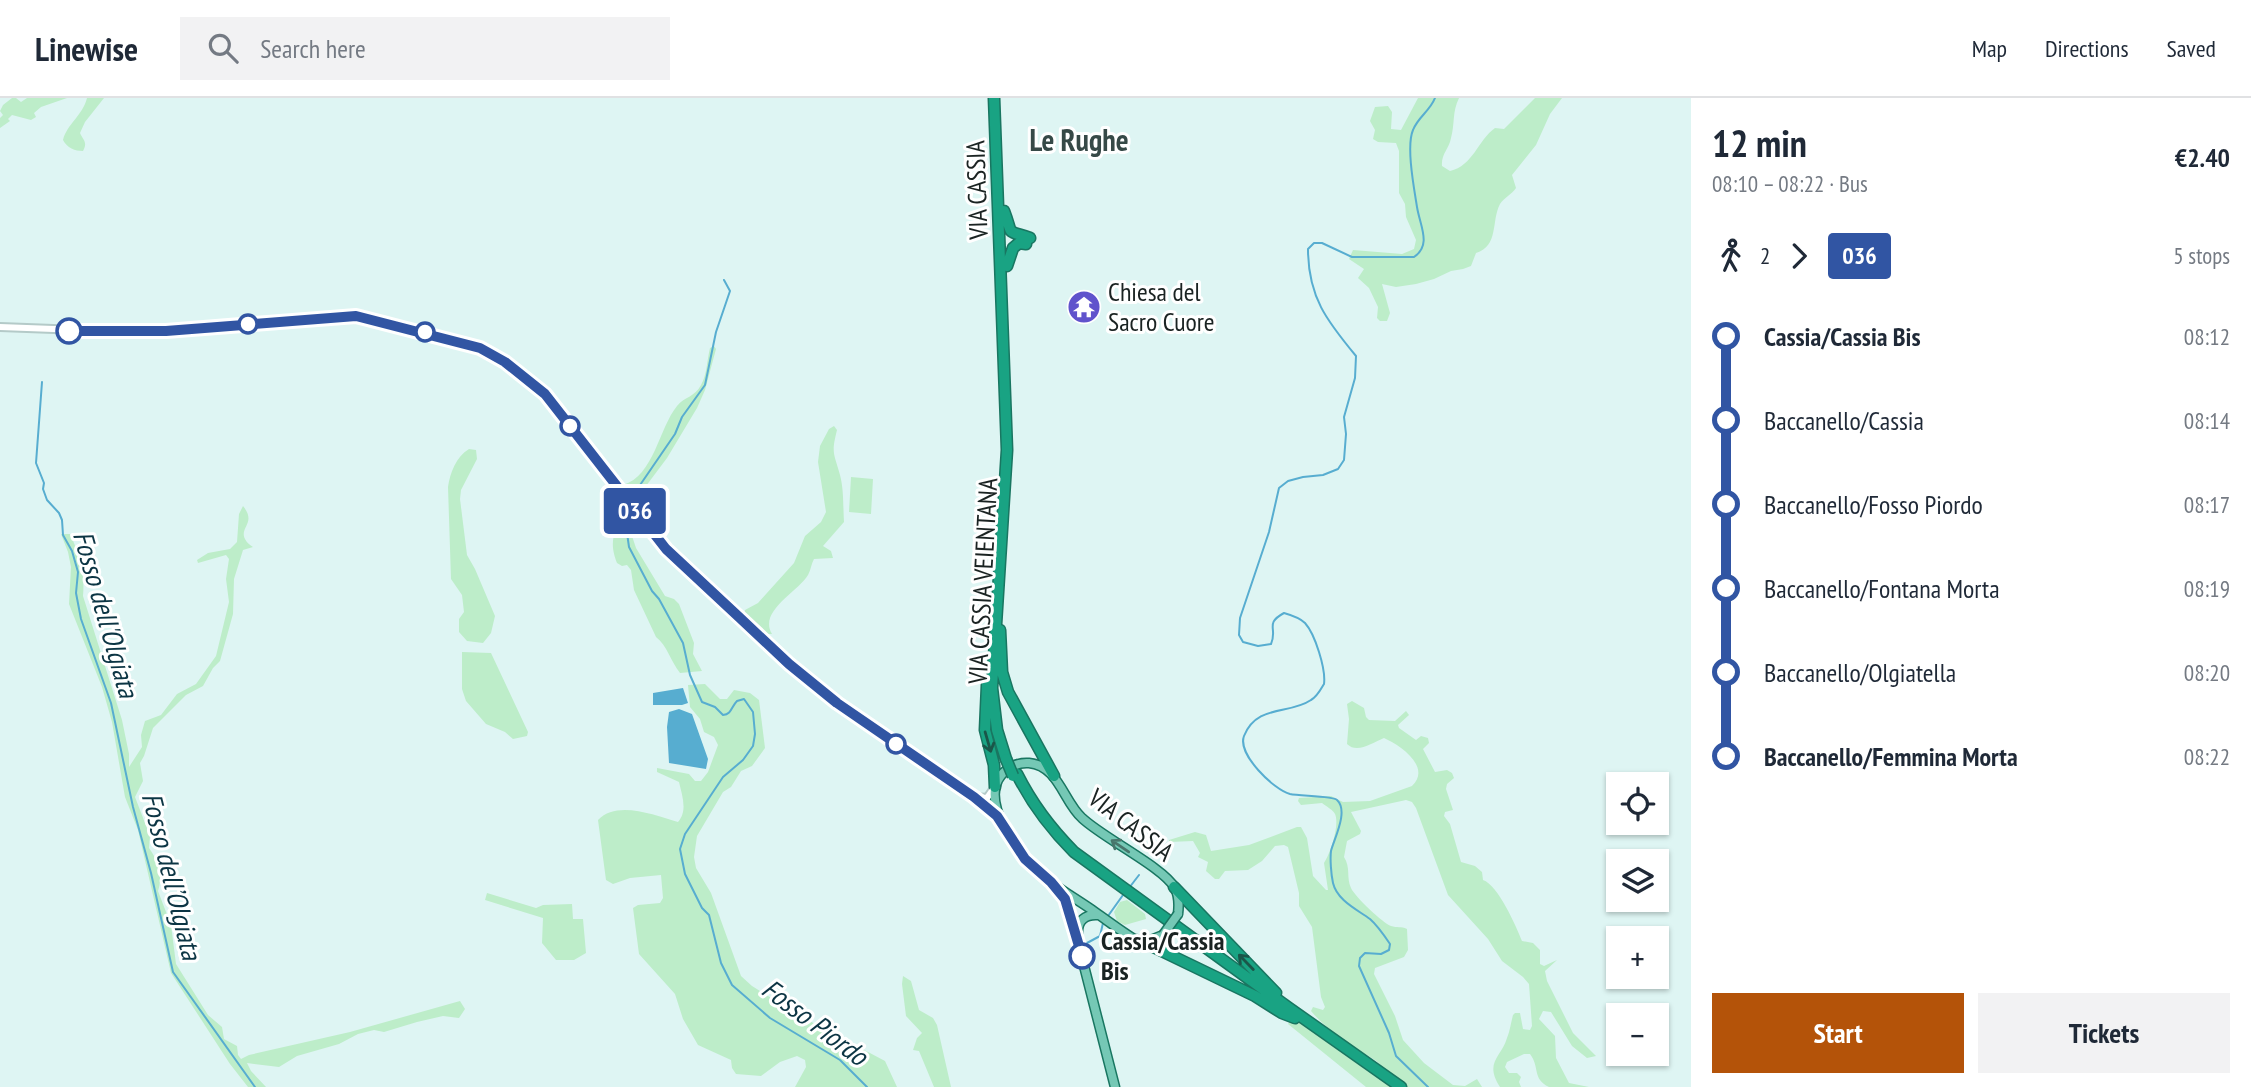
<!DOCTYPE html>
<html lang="en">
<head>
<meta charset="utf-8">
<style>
	body { margin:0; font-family:"PT Sans Narrow",sans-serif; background:#f2f2f3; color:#1f2937; height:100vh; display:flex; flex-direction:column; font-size:26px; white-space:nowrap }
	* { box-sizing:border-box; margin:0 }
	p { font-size:23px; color:#747a83 }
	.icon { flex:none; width:38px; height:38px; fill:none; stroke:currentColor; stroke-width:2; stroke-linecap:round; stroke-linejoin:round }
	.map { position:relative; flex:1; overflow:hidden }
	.drawer { display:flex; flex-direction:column; background:#fff; width:560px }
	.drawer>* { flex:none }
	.badge { padding:0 14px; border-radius:5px; font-size:24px; line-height:46px }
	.buttons { position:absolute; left:1606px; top:674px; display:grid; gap:14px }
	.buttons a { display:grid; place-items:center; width:63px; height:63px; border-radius:0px; background:#fff; box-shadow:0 2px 5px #0004; font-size:35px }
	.map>.badge { position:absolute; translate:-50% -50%; box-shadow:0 0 0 4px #fff }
	.legs { display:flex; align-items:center; gap:10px; height:77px; padding:0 21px; font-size:23px }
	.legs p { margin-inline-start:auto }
	.overview { display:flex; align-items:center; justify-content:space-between; height:119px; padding:0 21px }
	h1 { font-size:38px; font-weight:700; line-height:52px }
	.cta { display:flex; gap:14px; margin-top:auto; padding:14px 21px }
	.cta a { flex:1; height:80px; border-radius:0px; background:#b45309; color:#fff; font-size:28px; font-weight:700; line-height:80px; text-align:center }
	.cta a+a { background:#f2f2f3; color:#1f2937 }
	ul { padding:0 21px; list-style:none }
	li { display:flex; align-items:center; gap:24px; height:84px; font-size:26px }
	li i { display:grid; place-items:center; width:10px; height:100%; margin:0 9px; background:currentColor }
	li i::after { content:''; width:18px; height:18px; margin:-9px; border:5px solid; border-radius:50%; background:#fff }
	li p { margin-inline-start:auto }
	li:first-child i { background:linear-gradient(#0000 50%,currentColor 0) }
	li:last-child i { background:linear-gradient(currentColor 50%,#0000 0) }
	header { display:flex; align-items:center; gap:42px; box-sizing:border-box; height:98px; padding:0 35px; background:#fff; border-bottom:2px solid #e0e1e3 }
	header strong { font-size:33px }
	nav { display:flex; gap:38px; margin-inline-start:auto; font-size:24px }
	.search { width:490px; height:63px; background:#f2f2f3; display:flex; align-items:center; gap:18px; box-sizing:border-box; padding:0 24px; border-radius:0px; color:#747a83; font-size:26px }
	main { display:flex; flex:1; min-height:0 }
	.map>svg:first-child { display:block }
	.green { fill:#bdedc9 }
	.water { fill:#57add0 }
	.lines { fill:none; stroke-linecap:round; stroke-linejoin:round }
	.stream { stroke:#57add0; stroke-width:2 }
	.secondary-casing { stroke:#b4cac8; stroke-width:10 }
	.primary-casing { stroke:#197661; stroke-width:11 }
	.highway-casing { stroke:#197661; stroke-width:13 }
	.secondary { stroke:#fff; stroke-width:6 }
	.primary { stroke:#75c8b5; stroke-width:8 }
	.highway { stroke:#19a383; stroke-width:10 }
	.primary-bridge-casing { stroke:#197661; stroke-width:11; stroke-linecap:butt }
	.highway-bridge-casing { stroke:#197661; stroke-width:13; stroke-linecap:butt }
	.primary-bridge { stroke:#75c8b5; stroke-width:8 }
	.highway-bridge { stroke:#19a383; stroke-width:10 }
	.oneway { stroke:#1a5649 }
	.oneway2 { stroke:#48766c }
	.line-1-casing { stroke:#fff; stroke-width:16 }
	.line-1 { stroke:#3155a3; stroke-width:10 }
	.stop-1-dot { fill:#fff; stroke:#3155a3; stroke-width:3.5 }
	.labels { text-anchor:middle; stroke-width:6; stroke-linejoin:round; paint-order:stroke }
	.street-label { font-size:26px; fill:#1a2322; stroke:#fff }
	.poi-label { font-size:26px; fill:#1a2322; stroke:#fff; text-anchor:start }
	.stop-label { font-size:26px; font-weight:bold; fill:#1a2322; stroke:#fff; text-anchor:start }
	.water-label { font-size:28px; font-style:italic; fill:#0c3544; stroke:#fff }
	.quarter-label { font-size:30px; font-weight:bold; fill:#364947; stroke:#fff }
</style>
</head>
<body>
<header>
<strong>Linewise</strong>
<div class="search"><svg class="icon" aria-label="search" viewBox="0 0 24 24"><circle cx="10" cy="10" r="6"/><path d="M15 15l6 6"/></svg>Search here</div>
<nav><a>Map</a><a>Directions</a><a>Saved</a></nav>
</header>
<main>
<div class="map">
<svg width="1691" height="989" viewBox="0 0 1691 989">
	<rect width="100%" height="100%" fill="#def5f3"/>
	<path class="green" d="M 12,0 L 16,0 L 21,4 L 27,0 L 67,0 L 41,9 L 34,15 L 36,19 L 31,22 L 12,17 L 8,21 L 10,23 L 0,30 L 0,20 L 3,17 L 0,13 L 3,7 Z
		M 87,0 L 104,0 L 85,24 L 80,35 C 83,42 88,44 83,53 C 75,53 67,50 63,42 C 67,26 83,17 87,0 Z
		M 1418,0 L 1459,0 C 1452,14 1455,26 1451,40 C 1449,51 1441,56 1442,68 L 1450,73 C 1473,68 1478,42 1495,30 L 1504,31 L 1535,0 L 1562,0 L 1550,16 L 1536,47 L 1512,77 L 1516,90 C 1511,97 1505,99 1500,106 C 1491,123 1499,148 1476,155 L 1471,168 L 1463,171 L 1451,173 L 1434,181 L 1416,186 L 1396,189 L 1382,186 L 1390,215 L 1387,223 L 1380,223 L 1377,220 L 1378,209 L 1369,190 L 1358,180 L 1364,171 L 1349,161 L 1353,152 L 1402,156 L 1414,151 L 1416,142 L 1406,119 L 1405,106 L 1399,95 L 1399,53 L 1396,45 L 1378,44 L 1373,41 L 1375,32 L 1370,23 L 1375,9 L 1388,8 L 1392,14 L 1391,31 L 1401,32 Z
		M 714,248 L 716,251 L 705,292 L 697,310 L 667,360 L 640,396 L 640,405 L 649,422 L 643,417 L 623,387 C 654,378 659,330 677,308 C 684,299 695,299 701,287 C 707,277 707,262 710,250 Z
		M 834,328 L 837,332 C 831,356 834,355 840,377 C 844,392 843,409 844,424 L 823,448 L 831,453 L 833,460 L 814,461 C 811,466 811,472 808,477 C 798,494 758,513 772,536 L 762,536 L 744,516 L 745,512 L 758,505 L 794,465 L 805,438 L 821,424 L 826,414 L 818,364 L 820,348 L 829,331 Z
		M 469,351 L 476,352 L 477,361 L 461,392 L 460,401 L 467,457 L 475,471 L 495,518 L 491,535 L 483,545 L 467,543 L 459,534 L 459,521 L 464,514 L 462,497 L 451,481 L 448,389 C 450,375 456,359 469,351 Z
		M 851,379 L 873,381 L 871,416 L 849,414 Z
		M 243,408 C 257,425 239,429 245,441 C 247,445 250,447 253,449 L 243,452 L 234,481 L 233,516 L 220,563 L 213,570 L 203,588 L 186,597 L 153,630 L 144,658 L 140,665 L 143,683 L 135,699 L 150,738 L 149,750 C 158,762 163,779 158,793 L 171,827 L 176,866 L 208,917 L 222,929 L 224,941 L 237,948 L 238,957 L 241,961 L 249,957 L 350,934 L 460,903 L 465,911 L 459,920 L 443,918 L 417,924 L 384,934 L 374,932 L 358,936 L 339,946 L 297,958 L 279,969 L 247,965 L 251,973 L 266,989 L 248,989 L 230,966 L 171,875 L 138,732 L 125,699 L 112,624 L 102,589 L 69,506 L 71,469 L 68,454 L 61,436 L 70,436 C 80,457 85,476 83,498 L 122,622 L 129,656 L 129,669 L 142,649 L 141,637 L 145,623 L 161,617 L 177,596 L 196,586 L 216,558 L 229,504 L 226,481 L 229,461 L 226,457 L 198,465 L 197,462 L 208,455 L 230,451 L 237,444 L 239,416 Z
		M 622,408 L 634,418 L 629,429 L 636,450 L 665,498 L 674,501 L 679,506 L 694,545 L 693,556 L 702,573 L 680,575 C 671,564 667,547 656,539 L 634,492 L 631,472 L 627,467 L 622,468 L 617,465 C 607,439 618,436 619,411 Z
		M 462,554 L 491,555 L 528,634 L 527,638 L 513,641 L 505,634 L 486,626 L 466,603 L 462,591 Z
		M 705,586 L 720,601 L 727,601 L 734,592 L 750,595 L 759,602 L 765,650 L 752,668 L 741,673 L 731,689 L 723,694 L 697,738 L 694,759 L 696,770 L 711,795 L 741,878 L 752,888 L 802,919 L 885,963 L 897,989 L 795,989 L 806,969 L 805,962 L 797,958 L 780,964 L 761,978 L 736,976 L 732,970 L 731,962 L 698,947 L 683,921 L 675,896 L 639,856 L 633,810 L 638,807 L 660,805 L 663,800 L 661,777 L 630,780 L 613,786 L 606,782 L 598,722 C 617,702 654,717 678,724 C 688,713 682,697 679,684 L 657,674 L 657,670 L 689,676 L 695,683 L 701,683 L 708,674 L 718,647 L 714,639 L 704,634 L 700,621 L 690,609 L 688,587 Z
		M 1352,603 L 1364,610 L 1366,619 L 1369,622 L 1395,623 L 1406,613 L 1409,617 L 1398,627 L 1399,630 L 1416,642 L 1421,638 L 1428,640 L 1429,645 L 1423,651 L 1435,674 L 1447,672 L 1452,675 L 1454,680 L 1447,686 L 1446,691 L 1453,712 L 1445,714 L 1444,718 L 1450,726 L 1461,764 L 1475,768 L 1482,774 L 1483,782 C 1498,787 1516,828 1522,843 L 1533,845 L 1540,852 L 1540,866 L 1544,868 L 1557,862 L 1545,873 L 1547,883 L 1573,935 L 1596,958 L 1587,960 L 1572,948 L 1551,914 L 1543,913 L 1539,921 L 1555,938 L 1556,960 L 1569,985 L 1589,989 L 1549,989 C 1532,981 1540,969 1530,956 L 1524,956 L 1507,964 L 1505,969 L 1509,975 L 1517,975 L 1521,979 L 1519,984 L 1521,989 L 1500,989 C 1484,964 1501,960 1507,940 C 1510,933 1511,924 1513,917 L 1515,915 L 1520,915 L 1523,931 L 1530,932 L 1532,928 L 1529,886 L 1523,879 L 1502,863 L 1488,841 L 1448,797 L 1416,710 L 1412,704 L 1406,702 L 1351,714 L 1361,733 L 1360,736 L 1347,743 L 1344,759 C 1351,770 1346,779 1351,790 C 1355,799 1383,825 1391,828 C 1397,830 1401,828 1407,831 L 1408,852 L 1404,859 L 1375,870 L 1374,876 L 1395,918 L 1403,942 L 1424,965 L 1453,987 L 1465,988 L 1477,981 L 1482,989 L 1366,989 L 1288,926 L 1291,921 L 1297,923 L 1376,979 L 1379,979 L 1385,972 C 1378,962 1369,959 1359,952 C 1342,943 1323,927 1311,913 L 1313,909 L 1323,912 L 1325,909 L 1321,899 L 1312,829 L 1299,808 L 1299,795 L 1288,749 L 1284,747 L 1275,748 L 1262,763 L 1248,772 L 1225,773 L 1219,781 L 1215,781 L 1206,773 L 1208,764 L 1198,759 L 1200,755 L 1193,743 L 1169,744 L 1169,742 L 1195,734 L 1206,737 L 1211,753 L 1249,747 L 1297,729 L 1301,729 L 1307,740 L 1313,778 L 1326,792 L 1328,792 L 1324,765 C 1330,756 1340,727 1335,716 C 1333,712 1326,708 1322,705 L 1301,707 L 1298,703 L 1299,700 L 1331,698 L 1343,704 L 1370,703 L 1412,688 C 1432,669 1400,647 1384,640 C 1372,645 1357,656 1347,646 L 1349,621 L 1347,606 Z
		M 487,795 L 536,810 L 543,807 L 572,806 L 573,821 L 583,821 L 586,855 L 574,862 L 556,862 L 542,845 L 543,820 L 485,802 Z
		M 1127,802 L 1145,816 L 1146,821 L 1125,827 L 1117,823 L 1114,814 L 1120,804 Z
		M 903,878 L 911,883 L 919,912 L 933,920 L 937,927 L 951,989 L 934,989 L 919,953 L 913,952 L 917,940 L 922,935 L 906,918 L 902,886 Z"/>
	<path class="water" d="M 683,590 L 688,605 L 682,607 L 653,607 L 653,595 Z
		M 679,611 L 692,616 L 708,661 L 706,671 L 669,665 L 667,629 L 669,614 Z"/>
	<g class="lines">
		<path class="stream" d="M 42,284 L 36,365 L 44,385 L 43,391 L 47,402 L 59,415 L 62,422 L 63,437 L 72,453 L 78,474 L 76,495 L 81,521 L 111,605 L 133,709 L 151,775 L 173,874 L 255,989
			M 633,406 L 638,390 L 675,336 L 682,319 L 705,287 L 716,234 L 730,193 L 724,182
			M 631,413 L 626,428 L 629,449 L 652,493 L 659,501 L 683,545 L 690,577 L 702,604 L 715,609 L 723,617 C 732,616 731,609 737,603 L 744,601 L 753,614 L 755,636 L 753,648 L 743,662 L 723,679 L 685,736 L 680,751 L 685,776 L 702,810 L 709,817 L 721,865 L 732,887 L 770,920 L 840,962 L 867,989
			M 1129,790 L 1139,777
			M 1108,818 L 1123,797
			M 1087,845 L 1100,838 L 1103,825
			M 1428,989 L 1396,958 L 1389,935 L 1359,868 L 1360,860 L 1365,855 L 1381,856 L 1389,852 L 1390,846 C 1384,837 1378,828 1370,821 C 1356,811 1337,802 1333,785 C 1331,776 1330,761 1331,753 C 1334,741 1349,713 1337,702 C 1334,698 1299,698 1290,696 C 1274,692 1237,656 1244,638 C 1257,606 1289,617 1311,602 C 1317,599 1321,591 1324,586 C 1326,571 1315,536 1305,525 C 1300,520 1291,517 1284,515 C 1264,526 1278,530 1271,546 L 1258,548 L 1243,544 L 1239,537 L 1240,520 L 1269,434 L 1279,390 L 1288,383 L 1303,379 L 1323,377 L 1338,371 L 1344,362 L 1346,336 L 1344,319 L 1355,280 L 1356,258 C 1327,223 1308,199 1308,151 L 1314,145 L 1322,145 L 1352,159 L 1414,159 C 1432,147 1420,128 1417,109 C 1414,90 1406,48 1413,32 C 1418,19 1430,13 1435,0"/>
		<defs>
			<path id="secondary" d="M 0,229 L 134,234 L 353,218 L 395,226 L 484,251 L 505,264 L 545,296 L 666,451 L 789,566 L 837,605 L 974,699 L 998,719
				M 975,699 L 987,700 L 994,690"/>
			<path id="primary" d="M 1058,791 L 1065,801 L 1071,817 L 1115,989
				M 1078,836 C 1077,823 1085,816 1098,817
				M 1163,837 L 1148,843 L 1134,841 C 1121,833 1108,823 1095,814 C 1074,799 1049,786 1031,767 C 1014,751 985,706 998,682 C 1004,671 1016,664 1029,665 C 1059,668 1063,703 1082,720 C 1103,740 1163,769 1175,790 C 1179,798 1179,808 1178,816"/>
			<path id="highway" d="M 994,0 L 1007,352 L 992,590 L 997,632 L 1006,661
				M 1004,113 C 1014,139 1004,131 1030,140
				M 1007,168 L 1013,150 L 1019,145 L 1026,146
				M 1000,532 L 1002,574 L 1008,594 L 1054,678
				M 987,587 L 985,632 L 994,667 L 995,689
				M 1017,676 C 1032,706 1051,731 1074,754 L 1289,910 L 1401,989
				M 1174,789 L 1276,895
				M 1141,843 L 1255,898 L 1282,915 L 1295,920"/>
		</defs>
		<use href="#secondary" class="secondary-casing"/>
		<use href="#primary" class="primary-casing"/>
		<use href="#highway" class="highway-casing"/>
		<use href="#secondary" class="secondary"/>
		<use href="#primary" class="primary"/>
		<use href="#highway" class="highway"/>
		<defs>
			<path id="primary-bridge" d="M 1163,837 L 1178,816"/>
			<path id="highway-bridge" d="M 1006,661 L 1013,678"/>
		</defs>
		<use href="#primary-bridge" class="primary-bridge-casing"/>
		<use href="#highway-bridge" class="highway-bridge-casing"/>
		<use href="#primary-bridge" class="primary-bridge"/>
		<use href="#highway-bridge" class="highway-bridge"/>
	</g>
	<defs><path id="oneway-shaft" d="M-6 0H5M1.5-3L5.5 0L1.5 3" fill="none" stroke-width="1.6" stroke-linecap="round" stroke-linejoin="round" transform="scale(1.75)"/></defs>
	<g class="oneway">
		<use href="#oneway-shaft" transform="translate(988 644) rotate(74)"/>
		<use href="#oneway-shaft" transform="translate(1246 864) rotate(-134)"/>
	</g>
	<use class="oneway2" href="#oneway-shaft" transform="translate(1120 748) rotate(-146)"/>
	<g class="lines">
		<defs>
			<path id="line-1" d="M 69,233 L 166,233 L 356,218 L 480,250 L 505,264 L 545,296 L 666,451 L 740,520 L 789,566 L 837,605 L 974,699 L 997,718 L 1025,761 L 1051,784 L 1065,801 L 1082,858"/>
		</defs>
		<use href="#line-1" class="line-1-casing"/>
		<use href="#line-1" class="line-1"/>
	</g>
	<defs>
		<symbol id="temple-disc" viewBox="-11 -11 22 22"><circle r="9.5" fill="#6053cc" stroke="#fff"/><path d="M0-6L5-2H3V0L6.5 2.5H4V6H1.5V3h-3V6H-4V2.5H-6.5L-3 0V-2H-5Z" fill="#fff"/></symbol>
	</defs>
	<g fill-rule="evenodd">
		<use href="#temple-disc" x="1065" y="190" width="38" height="38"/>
	</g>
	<g class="stop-1-dot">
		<circle cx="248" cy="226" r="9"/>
		<circle cx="69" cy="233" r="12"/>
		<circle cx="425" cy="234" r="9"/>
		<circle cx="570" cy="328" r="9"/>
		<circle cx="896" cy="646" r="9"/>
		<circle cx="1082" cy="858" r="12"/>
	</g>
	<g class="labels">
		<g class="street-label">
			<text transform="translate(977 92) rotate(-92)" y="9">VIA CASSIA</text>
			<text transform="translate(983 483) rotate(-87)" y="9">VIA CASSIA VEIENTANA</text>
			<text transform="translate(1131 727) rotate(38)" y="9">VIA CASSIA</text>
		</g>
		<g class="poi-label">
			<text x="1108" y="203">Chiesa del<tspan x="1108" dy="30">Sacro Cuore</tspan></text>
		</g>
		<g class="stop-label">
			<text x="1101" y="852">Cassia/Cassia<tspan x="1101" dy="30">Bis</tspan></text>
		</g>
		<g class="water-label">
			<text transform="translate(106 516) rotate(74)" y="10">Fosso dell'Olgiata</text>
			<text transform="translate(172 778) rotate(76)" y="10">Fosso dell’Olgiata</text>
			<text transform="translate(815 924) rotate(37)" y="10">Fosso Piordo</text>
		</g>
		<g class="quarter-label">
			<text x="1079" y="53">Le Rughe</text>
		</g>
	</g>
</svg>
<div class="buttons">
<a><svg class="icon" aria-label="locate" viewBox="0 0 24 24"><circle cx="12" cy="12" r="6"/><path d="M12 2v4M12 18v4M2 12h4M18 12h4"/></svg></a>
<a><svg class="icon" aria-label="layers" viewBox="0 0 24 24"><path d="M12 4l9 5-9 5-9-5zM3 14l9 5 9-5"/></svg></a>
<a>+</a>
<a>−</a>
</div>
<b class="badge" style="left:635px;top:413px;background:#3155a3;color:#fff">036</b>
</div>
<section class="drawer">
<div class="overview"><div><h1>12 min</h1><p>08:10 – 08:22 · Bus</p></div><b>€2.40</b></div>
<div class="legs"><svg class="icon" aria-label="walk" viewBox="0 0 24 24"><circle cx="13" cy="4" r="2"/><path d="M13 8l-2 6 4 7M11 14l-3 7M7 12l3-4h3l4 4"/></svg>2<svg class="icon" aria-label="forward" viewBox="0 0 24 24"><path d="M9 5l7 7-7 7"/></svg><b class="badge" style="background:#3155a3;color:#fff">036</b><p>5 stops</p></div>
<ul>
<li><i style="color:#3155a3"></i><b>Cassia/Cassia Bis</b><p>08:12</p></li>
<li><i style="color:#3155a3"></i><span>Baccanello/Cassia</span><p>08:14</p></li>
<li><i style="color:#3155a3"></i><span>Baccanello/Fosso Piordo</span><p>08:17</p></li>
<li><i style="color:#3155a3"></i><span>Baccanello/Fontana Morta</span><p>08:19</p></li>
<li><i style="color:#3155a3"></i><span>Baccanello/Olgiatella</span><p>08:20</p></li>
<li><i style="color:#3155a3"></i><b>Baccanello/Femmina Morta</b><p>08:22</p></li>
</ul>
<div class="cta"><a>Start</a><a>Tickets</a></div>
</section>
</main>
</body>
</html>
